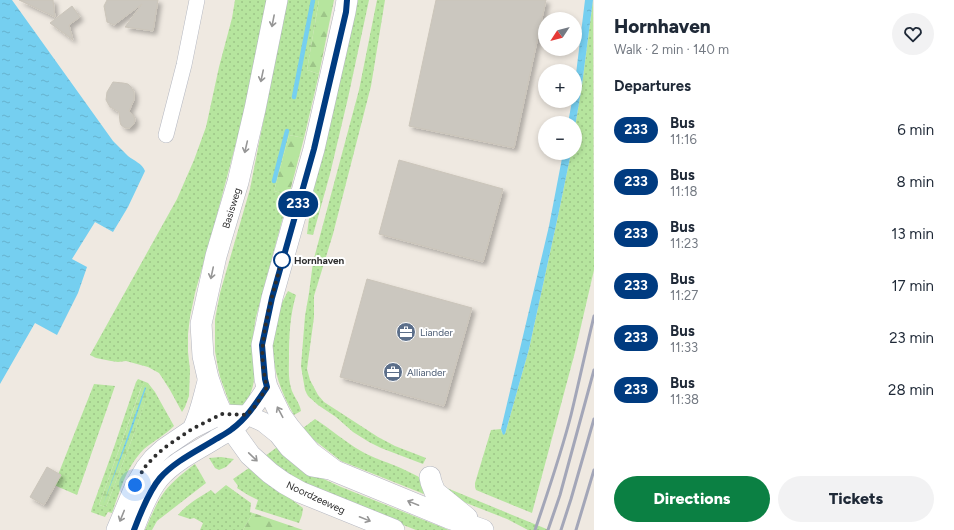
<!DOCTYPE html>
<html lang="en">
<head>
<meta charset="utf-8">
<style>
	body { margin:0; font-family:Figtree,sans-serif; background:#f2f2f3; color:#1f2937; height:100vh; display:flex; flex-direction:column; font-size:15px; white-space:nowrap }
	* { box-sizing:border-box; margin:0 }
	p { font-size:13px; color:#747a83 }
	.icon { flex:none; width:22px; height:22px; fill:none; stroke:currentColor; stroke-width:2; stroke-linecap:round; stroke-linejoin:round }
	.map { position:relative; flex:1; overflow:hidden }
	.drawer { display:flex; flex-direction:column; background:#fff; width:360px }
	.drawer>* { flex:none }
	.badge { padding:0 8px; border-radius:13px; font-size:14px; line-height:26px }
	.needle { width:26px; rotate:234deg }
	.tools { position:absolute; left:538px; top:12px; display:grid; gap:8px }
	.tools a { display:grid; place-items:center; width:44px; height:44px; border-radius:50%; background:#fff; box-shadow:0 2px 6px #0003; font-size:20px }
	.you { position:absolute; width:20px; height:20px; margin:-10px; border:3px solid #fff; border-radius:50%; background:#1a73e8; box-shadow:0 0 0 6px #1a73e833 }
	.map>.badge { position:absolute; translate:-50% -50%; box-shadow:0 0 0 2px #fff }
	h2 { padding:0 20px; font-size:15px; line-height:36px }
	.round { display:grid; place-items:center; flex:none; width:42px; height:42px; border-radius:21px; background:#f2f2f3 }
	.overview { display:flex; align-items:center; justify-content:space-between; height:68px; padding:0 20px }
	h1 { font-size:19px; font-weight:800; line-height:30px }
	.action { display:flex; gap:8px; margin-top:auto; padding:8px 20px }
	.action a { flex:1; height:46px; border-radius:24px; background:#0b8043; color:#fff; font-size:16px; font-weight:800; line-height:46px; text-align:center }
	.action a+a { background:#f2f2f3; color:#1f2937 }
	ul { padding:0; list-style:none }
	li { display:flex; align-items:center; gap:12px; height:52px; padding:0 20px }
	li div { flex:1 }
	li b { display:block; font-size:15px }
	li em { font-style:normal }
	li .badge { min-width:44px; font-weight:700; text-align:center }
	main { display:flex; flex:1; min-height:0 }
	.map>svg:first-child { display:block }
	.grass { fill:url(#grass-dots); fill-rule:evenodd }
	.forest { fill:url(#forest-firs) }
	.wetland { fill:url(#wetland-marsh) }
	.water { fill:url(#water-ripples) }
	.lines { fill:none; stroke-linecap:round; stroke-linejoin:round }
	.stream { stroke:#75cff0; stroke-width:4.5 }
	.building { fill:#cbc7bf; stroke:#cbc5ba; filter:url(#shadow) }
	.minor-casing { stroke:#b4b7c1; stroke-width:16 }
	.tertiary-casing { stroke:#b4b7c1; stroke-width:20 }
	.secondary-casing { stroke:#b4b7c1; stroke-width:22 }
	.minor { stroke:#fff; stroke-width:15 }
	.tertiary { stroke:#fff; stroke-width:19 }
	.secondary { stroke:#fff; stroke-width:21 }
	.rail { stroke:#a3a6b8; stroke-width:3 }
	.oneway { stroke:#969696 }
	.line-casing { stroke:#fff; stroke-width:9 }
	.line { stroke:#003b80; stroke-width:6 }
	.walk { stroke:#2e2e2e; stroke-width:4; stroke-dasharray:0 7.2 }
	.stop-dot { fill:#fff; stroke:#003b80; stroke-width:2 }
	.labels { text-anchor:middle; stroke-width:4; stroke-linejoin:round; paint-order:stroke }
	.street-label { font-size:10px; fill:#2e2e2e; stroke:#fff }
	.stop-label { font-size:10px; font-weight:bold; fill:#2e2e2e; stroke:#fff; text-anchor:start }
	.service-label { font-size:10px; fill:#4e5e75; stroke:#fff; text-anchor:start }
</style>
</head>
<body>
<main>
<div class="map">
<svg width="594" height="530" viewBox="0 0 594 530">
	<defs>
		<pattern id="grass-dots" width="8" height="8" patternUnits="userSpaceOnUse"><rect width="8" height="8" fill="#b6e59e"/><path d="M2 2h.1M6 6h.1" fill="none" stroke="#9dc588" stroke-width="1.8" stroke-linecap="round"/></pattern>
		<pattern id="forest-firs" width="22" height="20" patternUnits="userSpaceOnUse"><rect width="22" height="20" fill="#b6e59e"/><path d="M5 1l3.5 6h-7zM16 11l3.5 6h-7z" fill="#9dc588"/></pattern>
		<pattern id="wetland-marsh" width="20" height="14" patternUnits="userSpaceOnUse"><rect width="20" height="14" fill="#b6e59e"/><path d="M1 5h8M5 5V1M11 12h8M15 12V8" fill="none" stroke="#9dc588"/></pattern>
		<pattern id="water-ripples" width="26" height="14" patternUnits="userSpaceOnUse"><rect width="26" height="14" fill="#75cff0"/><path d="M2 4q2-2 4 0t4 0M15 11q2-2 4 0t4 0" fill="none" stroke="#66b2ce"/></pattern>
		<filter id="shadow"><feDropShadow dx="3.5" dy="3.5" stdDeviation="2" flood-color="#0004"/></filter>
	</defs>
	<rect width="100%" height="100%" fill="#efe9e1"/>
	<path class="grass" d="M 235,0 L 269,0 L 249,94 L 214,226 L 195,293 L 190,317 L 188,334 L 188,352 L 190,370 L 189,396 L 185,407 L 182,412 L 170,390 L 163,379 L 159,373 L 148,367 L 126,361 L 118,362 L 111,361 L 96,358 L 90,355 L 177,199 L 194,160 L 206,127 L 219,67 L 232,18 Z
		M 287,0 L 319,0 L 307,70 L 319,74 L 304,138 L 289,135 L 274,191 L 289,195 L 256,317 C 254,327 253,337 253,348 C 253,374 259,383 243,407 L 231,406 L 228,399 L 220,377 L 218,368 L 215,351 L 215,319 L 220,293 L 250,189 Z
		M 356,0 L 369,0 L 348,98 L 330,174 L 313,235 L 307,234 L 314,179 Z
		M 377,0 L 385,0 L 371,86 L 333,234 L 314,296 L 314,317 L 307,369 L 310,380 L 318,395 L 324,402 L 378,437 L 395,446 L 426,458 L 423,464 L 381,448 L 369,442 L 353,432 L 336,417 L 318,405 L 308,396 L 305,390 L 301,366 L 305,316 L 309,293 L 313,262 L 359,90 Z
		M 593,0 L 594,270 L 575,352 L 532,513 L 476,490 L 475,487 L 475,483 L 491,430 L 501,429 L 502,433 L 505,434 L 529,349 L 558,216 L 571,153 L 575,153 L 575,127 L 582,85 Z
		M 288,291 L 296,295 C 290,315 289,336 289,357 C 289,367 288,378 291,388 C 293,396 300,403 301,411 L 294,415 C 279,389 270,362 273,332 C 274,328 274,323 275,319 C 277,311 284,299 288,291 Z
		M 138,379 L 148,383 L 155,392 L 174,426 C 165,435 154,441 144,449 C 126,467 120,491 112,513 L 108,512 L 105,517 L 91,512 L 92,508 L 113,450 L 136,382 ZM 144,384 L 148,385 L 149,389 L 135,431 L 106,507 L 99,505 L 141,388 Z
		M 94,384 L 115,386 L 77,495 L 54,485 Z
		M 315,419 C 331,429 345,442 361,451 C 373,458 384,461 396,466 C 404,469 411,473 419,477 L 422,487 L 425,493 L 424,494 L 341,461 L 314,440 L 303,428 Z
		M 280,445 L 315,475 L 341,487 L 449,530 L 416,530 L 314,490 L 283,471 L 265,456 Z
		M 221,457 L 234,459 L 226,467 L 219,470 L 215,468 L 209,458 Z
		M 195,464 L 198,469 L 206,483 L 157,521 L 152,530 L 145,530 C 151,517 156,503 165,491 C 173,481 184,472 195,464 Z
		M 249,468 L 303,508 L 302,515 L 299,523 L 255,509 L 258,500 L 248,495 L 237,488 L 238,486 L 233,479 Z
		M 226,485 L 251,503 L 250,512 L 253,513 L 243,530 L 200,530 L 203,523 L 194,518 L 190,519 L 178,515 C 187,504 200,497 211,490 L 215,494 Z
		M 442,486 L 549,530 L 528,530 L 507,519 L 451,497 Z"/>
	<path class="forest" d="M 319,0 L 334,0 L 319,74 L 307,70 Z
		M 289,135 L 304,138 L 289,195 L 274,191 Z
		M 253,513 L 303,530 L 243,530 Z"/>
	<path class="wetland" d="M 144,384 L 147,384 C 149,386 150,387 149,390 L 135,431 L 106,507 L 99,505 L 142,386 Z"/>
	<path class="water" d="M 0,0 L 12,0 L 113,141 C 118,146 123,151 128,156 C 134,161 142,163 145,171 L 128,207 L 113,232 L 95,222 L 72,259 L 87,267 L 78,293 L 57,335 L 35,323 L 0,384 Z
		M 585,0 L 593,0 L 582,85 L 575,127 L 575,123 L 568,123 L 572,101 L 575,101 L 575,82 Z
		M 563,153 L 571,153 L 558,216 L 529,349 L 505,434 L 503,435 L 501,429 L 549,226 Z
		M 145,387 L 146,388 L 132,429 L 103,505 Z"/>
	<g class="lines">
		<path class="stream" d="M 294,97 L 313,0
			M 274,181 L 287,131"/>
	</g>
	<path class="building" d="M 19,0 L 53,0 L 55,17 Z
		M 107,0 L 158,0 L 153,31 L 125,27 L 142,4 L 114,25 L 107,22 L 104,6 Z
		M 436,0 L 546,0 L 514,148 L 409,126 Z
		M 72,6 L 80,17 L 69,25 L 73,40 L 50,23 Z
		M 113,82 L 123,83 L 128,84 L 131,87 L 134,92 L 134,100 L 129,111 L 134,116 L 135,120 L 134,124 L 130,128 L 125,128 L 121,125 L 120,122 L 119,112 L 110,107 L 106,100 L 107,92 Z
		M 399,160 L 503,189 L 483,262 L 379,234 Z
		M 367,279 L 472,308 L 444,406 L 340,377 Z
		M 47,467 L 61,475 L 44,505 L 30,497 Z"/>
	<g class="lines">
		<defs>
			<path id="minor" d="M 166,135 L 184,65 L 197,0"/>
			<path id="tertiary" d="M 192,429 C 200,413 203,395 208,378
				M 116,530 L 135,485 L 145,468 L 153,458 L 164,448 L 192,429 L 222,414 L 247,415 L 263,422 L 278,434 L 289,448 L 312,467 L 335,471
				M 134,530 C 140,514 149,491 160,478 C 175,461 197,451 216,439 C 221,436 227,433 232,430 C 247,418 257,402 267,387"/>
			<path id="secondary" d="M 277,0 L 255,109 L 238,182 L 216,256 L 201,324 L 203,356 L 208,378 L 215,398 L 222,414 L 232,430 L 250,455 L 270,473 L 284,483 L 300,492 L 394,530
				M 347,0 L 345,12 L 314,149 L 272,298 L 262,345 L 265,379 L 267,387 L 281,416 L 289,427 L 299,439 L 311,453 L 335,471 L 449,518 L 483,530
				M 430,477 L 431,482 L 435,492 L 467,518"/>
		</defs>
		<use href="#minor" class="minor-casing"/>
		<use href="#tertiary" class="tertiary-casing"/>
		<use href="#secondary" class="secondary-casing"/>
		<use href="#minor" class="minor"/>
		<use href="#tertiary" class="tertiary"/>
		<use href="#secondary" class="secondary"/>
		<path class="rail" d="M 535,530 C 548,492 561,454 571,415 C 579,382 586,349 594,316
			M 548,530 L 560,495 L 594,370
			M 561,530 L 571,499 L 594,419
			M 576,530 L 594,470"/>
	</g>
	<defs><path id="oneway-shaft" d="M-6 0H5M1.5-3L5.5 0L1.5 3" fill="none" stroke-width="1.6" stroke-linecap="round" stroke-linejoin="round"/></defs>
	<g class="oneway">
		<use href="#oneway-shaft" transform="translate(273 21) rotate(101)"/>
		<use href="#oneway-shaft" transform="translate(262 76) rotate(102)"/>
		<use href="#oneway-shaft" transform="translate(246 147) rotate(103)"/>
		<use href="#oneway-shaft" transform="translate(212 273) rotate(102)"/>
		<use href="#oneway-shaft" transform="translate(280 412) rotate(-118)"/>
		<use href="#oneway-shaft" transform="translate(253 457) rotate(44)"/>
		<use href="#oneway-shaft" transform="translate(413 503) rotate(-158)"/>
		<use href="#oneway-shaft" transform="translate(122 516) rotate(112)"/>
		<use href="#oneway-shaft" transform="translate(365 519) rotate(22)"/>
	</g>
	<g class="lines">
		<defs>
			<path id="line" d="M 134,530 C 140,514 149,491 160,478 C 175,461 197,451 216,439 C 221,436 227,433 232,429 C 247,418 257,402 267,387 L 265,379 L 262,345 L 272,298 L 314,149 L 346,12 L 347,0"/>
		</defs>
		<use href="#line" class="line-casing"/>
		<use href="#line" class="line"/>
		<path class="walk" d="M 135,485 L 144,468 L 153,458 L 164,448 L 192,429 L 222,414 L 247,415 L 256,405 L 267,387 C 264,377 261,354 263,344 C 266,313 276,283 284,253 L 282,260"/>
	</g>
	<defs>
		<symbol id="office-disc" viewBox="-11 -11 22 22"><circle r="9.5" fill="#5c6f8a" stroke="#fff"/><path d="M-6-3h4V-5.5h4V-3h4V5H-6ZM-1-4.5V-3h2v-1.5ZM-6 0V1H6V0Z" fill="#fff"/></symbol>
	</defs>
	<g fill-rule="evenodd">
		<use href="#office-disc" x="395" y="321" width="22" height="22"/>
		<use href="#office-disc" x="382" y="361" width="22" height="22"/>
	</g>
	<circle class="stop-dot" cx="282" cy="260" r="8"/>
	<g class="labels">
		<g class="street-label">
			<text transform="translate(231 208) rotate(-73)" y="4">Basisweg</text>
			<text transform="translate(316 497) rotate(25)" y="4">Noordzeeweg</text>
		</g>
		<g class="stop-label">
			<text x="294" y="264">Hornhaven</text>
		</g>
		<g class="service-label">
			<text x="420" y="336">Liander</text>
			<text x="407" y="376">Alliander</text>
		</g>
	</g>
</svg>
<div class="tools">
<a><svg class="needle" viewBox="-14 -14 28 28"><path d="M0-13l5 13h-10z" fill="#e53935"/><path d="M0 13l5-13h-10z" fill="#747a83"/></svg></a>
<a>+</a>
<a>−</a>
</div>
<div class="you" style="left:135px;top:485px"></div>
<b class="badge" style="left:298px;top:204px;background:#003b80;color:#fff">233</b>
</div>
<section class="drawer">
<div class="overview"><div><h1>Hornhaven</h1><p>Walk · 2 min · 140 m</p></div><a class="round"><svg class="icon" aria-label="heart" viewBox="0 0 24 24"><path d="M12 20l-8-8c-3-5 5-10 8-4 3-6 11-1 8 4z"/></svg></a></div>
<h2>Departures</h2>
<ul>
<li><span class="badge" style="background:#003b80;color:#fff">233</span><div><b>Bus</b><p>11:16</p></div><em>6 min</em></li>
<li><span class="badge" style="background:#003b80;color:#fff">233</span><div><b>Bus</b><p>11:18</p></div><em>8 min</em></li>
<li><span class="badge" style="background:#003b80;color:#fff">233</span><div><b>Bus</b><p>11:23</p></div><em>13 min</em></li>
<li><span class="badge" style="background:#003b80;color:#fff">233</span><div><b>Bus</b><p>11:27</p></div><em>17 min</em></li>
<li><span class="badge" style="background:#003b80;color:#fff">233</span><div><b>Bus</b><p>11:33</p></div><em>23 min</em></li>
<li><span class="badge" style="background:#003b80;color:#fff">233</span><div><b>Bus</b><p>11:38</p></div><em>28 min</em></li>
</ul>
<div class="action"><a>Directions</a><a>Tickets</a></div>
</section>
</main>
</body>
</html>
